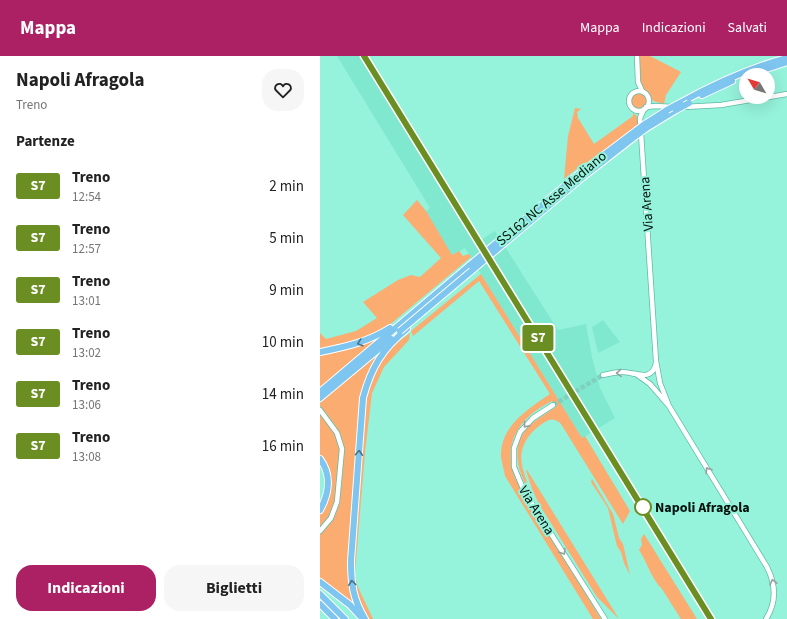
<!DOCTYPE html>
<html lang="it">
<head>
<meta charset="utf-8">
<style>
	body { margin:0; font-family:"Source Sans 3",sans-serif; background:#f6f6f6; color:#222; height:100vh; display:flex; flex-direction:column; font-size:15px; white-space:nowrap }
	* { box-sizing:border-box; margin:0 }
	p { font-size:13px; color:#767676 }
	.icon { flex:none; width:22px; height:22px; fill:none; stroke:currentColor; stroke-width:2; stroke-linecap:round; stroke-linejoin:round }
	.map { position:relative; flex:1; overflow:hidden }
	.side { display:flex; flex-direction:column; background:#fff; width:320px }
	.side>* { flex:none }
	.badge { padding:0 8px; border-radius:3px; font-size:14px; line-height:26px }
	.needle { width:26px; rotate:308deg }
	.buttons { position:absolute; left:419px; top:12px; display:grid; gap:8px }
	.buttons a { display:grid; place-items:center; width:36px; height:36px; border-radius:50%; background:#fff; box-shadow:0 4px 16px #0002; font-size:20px }
	.map>.badge { position:absolute; translate:-50% -50%; box-shadow:0 0 0 2px #fff }
	h2 { padding:0 16px; font-size:15px; line-height:36px }
	.round { display:grid; place-items:center; flex:none; width:42px; height:42px; border-radius:16px; background:#f6f6f6 }
	.summary { display:flex; align-items:center; justify-content:space-between; height:68px; padding:0 16px }
	h1 { font-size:19px; font-weight:700; line-height:30px }
	.action { display:flex; gap:8px; margin-top:auto; padding:8px 16px }
	.action a { flex:1; height:46px; border-radius:16px; background:#ab2164; color:#fff; font-size:16px; font-weight:700; line-height:46px; text-align:center }
	.action a+a { background:#f6f6f6; color:#222 }
	ul { padding:0; list-style:none }
	li { display:flex; align-items:center; gap:12px; height:52px; padding:0 16px }
	li div { flex:1 }
	li b { display:block; font-size:15px }
	li em { font-style:normal }
	li .badge { min-width:44px; font-weight:700; text-align:center }
	header { display:flex; align-items:center; gap:24px; box-sizing:border-box; height:56px; padding:0 20px; background:#ab2164; color:#fff }
	header strong { font-size:19px }
	nav { display:flex; gap:22px; margin-inline-start:auto; font-size:14px }
	main { display:flex; flex:1; min-height:0 }
	.map>svg:first-child { display:block }
	.built { fill:#80e8cf }
	.green { fill:#fbac70 }
	.lines { fill:none; stroke-linecap:round; stroke-linejoin:round }
	.secondary-tunnel { stroke:#7fd0bc; stroke-width:4.5; stroke-dasharray:4.5 2; stroke-linecap:butt }
	.secondary-casing { stroke:#5ebba5; stroke-width:6 }
	.highway-casing { stroke:#fff; stroke-width:8 }
	.secondary { stroke:#fff; stroke-width:4.5 }
	.highway { stroke:#7ec5f0; stroke-width:6 }
	.rail { stroke:#39665a; stroke-width:1; stroke-dasharray:5 5; stroke-linecap:butt }
	.highway-bridge-casing { stroke:#fff; stroke-width:8; stroke-linecap:butt }
	.highway-bridge { stroke:#7ec5f0; stroke-width:6 }
	.oneway { stroke:#457489 }
	.oneway2 { stroke:#999f9d }
	.line-casing { stroke:#fff; stroke-width:9 }
	.line { stroke:#6b8e23; stroke-width:6 }
	.stop-dot { fill:#fff; stroke:#6b8e23; stroke-width:2 }
	.labels { text-anchor:middle; stroke-width:4; stroke-linejoin:round; paint-order:stroke }
	.street-label { font-size:14px; fill:#00100b; stroke:#95f2db }
	.stop-label { font-size:14px; font-weight:bold; fill:#00100b; stroke:#95f2db; text-anchor:start }
</style>
</head>
<body>
<header>
<strong>Mappa</strong>
<nav><a>Mappa</a><a>Indicazioni</a><a>Salvati</a></nav>
</header>
<main>
<section class="side">
<div class="summary"><div><h1>Napoli Afragola</h1><p>Treno</p></div><a class="round"><svg class="icon" aria-label="heart" viewBox="0 0 24 24"><path d="M12 20l-8-8c-3-5 5-10 8-4 3-6 11-1 8 4z"/></svg></a></div>
<h2>Partenze</h2>
<ul>
<li><span class="badge" style="background:#6b8e23;color:#fff">S7</span><div><b>Treno</b><p>12:54</p></div><em>2 min</em></li>
<li><span class="badge" style="background:#6b8e23;color:#fff">S7</span><div><b>Treno</b><p>12:57</p></div><em>5 min</em></li>
<li><span class="badge" style="background:#6b8e23;color:#fff">S7</span><div><b>Treno</b><p>13:01</p></div><em>9 min</em></li>
<li><span class="badge" style="background:#6b8e23;color:#fff">S7</span><div><b>Treno</b><p>13:02</p></div><em>10 min</em></li>
<li><span class="badge" style="background:#6b8e23;color:#fff">S7</span><div><b>Treno</b><p>13:06</p></div><em>14 min</em></li>
<li><span class="badge" style="background:#6b8e23;color:#fff">S7</span><div><b>Treno</b><p>13:08</p></div><em>16 min</em></li>
</ul>
<div class="action"><a>Indicazioni</a><a>Biglietti</a></div>
</section>
<div class="map">
<svg width="467" height="563" viewBox="0 0 467 563">
	<rect width="100%" height="100%" fill="#95f2db"/>
	<path class="built" d="M 17,0 L 45,0 L 161,184 L 175,175 L 238,274 L 266,268 L 272,301 L 280,332 L 295,362 L 262,382 L 145,192 L 132,199 L 105,156 L 110,152 Z
		M 283,264 L 300,286 L 278,297 L 272,271 Z"/>
	<path class="green" d="M 319,0 L 330,0 L 361,16 L 346,39 L 344,48 L 333,45 L 330,39 L 323,32 L 321,28 Z
		M311 45a8 8 0 1 1 16 0a8 8 0 1 1-16 0Z
		M 255,52 L 261,53 L 257,56 L 258,62 L 274,88 L 313,60 L 313,57 L 317,60 L 319,70 L 269,106 L 264,107 L 244,123 L 248,80 Z
		M 97,144 L 106,155 L 132,199 L 139,195 L 143,200 L 149,198 L 151,201 L 67,271 L 46,283 L 0,295 L 0,277 L 6,283 L 36,275 L 57,262 L 43,246 L 78,224 L 91,219 L 100,221 L 121,202 L 83,159 Z
		M 161,218 L 262,382 L 265,380 L 310,455 L 303,468 L 241,368 C 236,363 231,362 225,366 C 210,375 198,391 202,409 C 203,417 208,425 208,433 C 196,412 191,387 210,369 C 218,362 227,357 236,351 L 232,345 C 200,361 182,386 195,422 L 281,563 L 273,563 L 185,420 C 184,414 182,407 181,401 C 180,370 207,354 230,338 L 159,225 L 93,280 L 91,275 Z
		M 90,277 L 89,284 L 64,311 L 52,337 L 45,396 L 35,517 L 37,529 L 53,563 L 45,563 L 39,549 L 32,519 L 44,347 L 55,314 L 70,292 Z
		M 60,280 L 61,281 L 0,332 L 0,298 Z
		M 60,295 L 46,326 L 28,510 L 38,556 L 0,524 L 0,478 C 6,472 12,466 15,459 C 22,444 26,394 20,378 C 15,368 7,359 0,350 L 0,347 Z
		M 0,357 L 15,378 L 20,394 L 15,448 L 10,460 L 0,472 L 0,458 L 5,449 L 4,406 L 0,400 Z
		M 206,414 L 207,414 L 299,563 L 277,541 L 219,448 L 212,433 Z
		M 272,423 L 293,458 L 299,482 L 303,488 L 310,519 L 304,507 L 301,496 L 297,490 L 288,452 L 271,426 Z
		M 324,478 L 377,563 L 361,563 L 342,533 C 331,522 327,506 319,494 L 322,489 L 321,483 Z"/>
	<g class="lines">
		<path class="secondary-tunnel" d="M 233,349 L 283,319"/>
		<defs>
			<path id="secondary" d="M 317,0 L 318,26 L 322,35
				M309 45a10 10 0 1 1 20 0a10 10 0 1 1-20 0Z
				M 326,51 L 336,50 L 352,51
				M 364,51 L 401,49 L 467,38
				M 324,53 L 320,62 L 336,305 L 340,327 L 349,350
				M 316,318 L 330,328 L 349,350 L 447,511 C 456,529 457,546 446,563
				M 283,319 C 289,318 295,316 302,316 C 315,316 332,327 336,307
				M 233,349 L 213,362 L 200,376 L 194,392 L 194,411 L 204,435 L 285,563
				M 0,354 L 17,377 L 22,393 L 17,446 L 11,462 L 0,475"/>
			<path id="highway" d="M 443,14 L 467,6
				M 382,39 L 412,25
				M 360,47 C 394,28 429,12 467,2
				M 325,68 L 347,54
				M 325,73 L 356,54
				M 260,117 L 317,74
				M 263,121 L 317,79
				M 0,296 C 25,291 48,286 70,272
				M 0,336 L 150,209
				M 0,342 L 71,283
				M 0,403 C 12,419 9,438 0,454
				M 0,526 L 30,549 L 40,560
				M 0,538 L 25,563
				M 0,548 L 15,563
				M 45,563 C 33,543 31,528 31,505 L 43,342 C 51,312 62,293 87,273"/>
		</defs>
		<use href="#secondary" class="secondary-casing"/>
		<use href="#highway" class="highway-casing"/>
		<use href="#secondary" class="secondary"/>
		<use href="#highway" class="highway"/>
		<path class="rail" d="M 42,0 L 316,445
			M 331,465 L 391,563"/>
		<defs>
			<path id="highway-bridge" d="M 347,54 L 360,47
				M 356,54 L 369,47
				M 317,74 L 325,68
				M 317,79 L 325,73
				M 150,209 L 260,117
				M 80,275 L 263,121"/>
		</defs>
		<use href="#highway-bridge" class="highway-bridge-casing"/>
		<use href="#highway-bridge" class="highway-bridge"/>
	</g>
	<defs><path id="oneway-chevron" d="M-2-3.5L2.5 0L-2 3.5" fill="none" stroke-width="1.6" stroke-linecap="round" stroke-linejoin="round"/></defs>
	<g class="oneway">
		<use href="#oneway-chevron" transform="translate(40 287) rotate(161)"/>
		<use href="#oneway-chevron" transform="translate(39 397) rotate(-86)"/>
		<use href="#oneway-chevron" transform="translate(32 527) rotate(-97)"/>
	</g>
	<g class="oneway2">
		<use href="#oneway-chevron" transform="translate(299 317) rotate(177)"/>
		<use href="#oneway-chevron" transform="translate(206 369) rotate(131)"/>
		<use href="#oneway-chevron" transform="translate(388 414) rotate(-122)"/>
		<use href="#oneway-chevron" transform="translate(243 496) rotate(58)"/>
		<use href="#oneway-chevron" transform="translate(453 526) rotate(-103)"/>
	</g>
	<g class="lines">
		<defs>
			<path id="line" d="M 44,0 L 391,563"/>
		</defs>
		<use href="#line" class="line-casing"/>
		<use href="#line" class="line"/>
	</g>
	<circle class="stop-dot" cx="323" cy="451" r="8"/>
	<g class="labels">
		<g class="street-label">
			<text transform="translate(231 142) rotate(-40)" y="5">SS162 NC Asse Mediano</text>
			<text transform="translate(326 148) rotate(-94)" y="5">Via Arena</text>
			<text transform="translate(217 454) rotate(58)" y="5">Via Arena</text>
		</g>
		<g class="stop-label">
			<text x="335" y="456">Napoli Afragola</text>
		</g>
	</g>
</svg>
<div class="buttons">
<a><svg class="needle" viewBox="-14 -14 28 28"><path d="M0-13l5 13h-10z" fill="#e53935"/><path d="M0 13l5-13h-10z" fill="#767676"/></svg></a>
</div>
<b class="badge" style="left:218px;top:282px;background:#6b8e23;color:#fff">S7</b>
</div>
</main>
</body>
</html>
